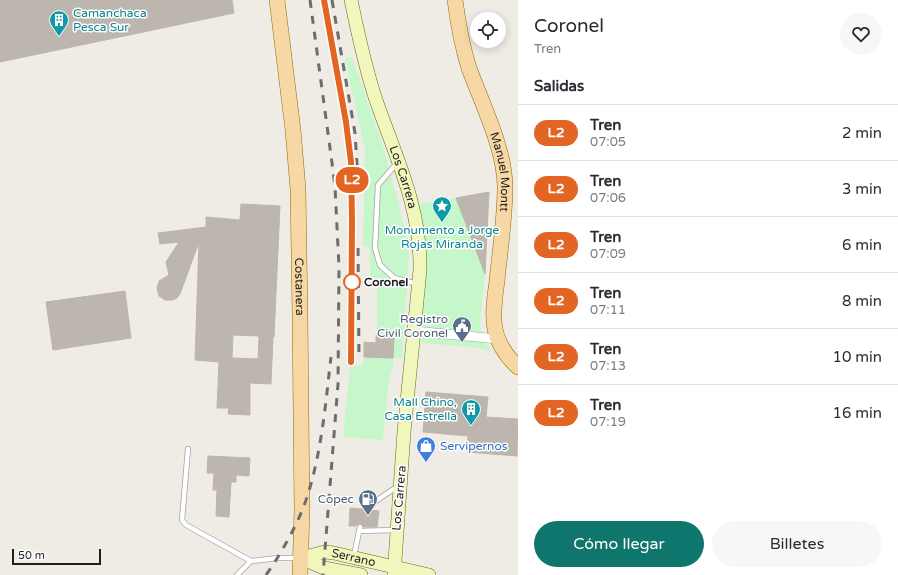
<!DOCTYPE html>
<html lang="es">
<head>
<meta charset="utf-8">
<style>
	body { margin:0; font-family:"Varela Round",sans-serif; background:#f7f7f7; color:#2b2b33; height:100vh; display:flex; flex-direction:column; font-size:15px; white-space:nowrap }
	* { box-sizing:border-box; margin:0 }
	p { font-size:13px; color:#7c7c81 }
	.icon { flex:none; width:22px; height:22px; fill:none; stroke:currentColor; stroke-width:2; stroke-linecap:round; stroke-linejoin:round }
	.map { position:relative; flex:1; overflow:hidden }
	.details { display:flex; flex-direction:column; background:#fff; width:380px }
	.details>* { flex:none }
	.badge { padding:0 8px; border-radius:13px; font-size:14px; line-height:26px }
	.fabs { position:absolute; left:470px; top:12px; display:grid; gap:8px }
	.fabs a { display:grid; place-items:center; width:36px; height:36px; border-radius:50%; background:#fff; box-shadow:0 2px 10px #0003; font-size:20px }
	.scale { position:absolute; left:12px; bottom:10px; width:89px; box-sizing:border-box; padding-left:4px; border:2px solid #1f1f1f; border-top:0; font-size:11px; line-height:14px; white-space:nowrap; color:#1f1f1f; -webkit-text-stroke:3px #fff; paint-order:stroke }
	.map>.badge { position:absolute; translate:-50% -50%; box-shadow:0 0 0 2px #fff }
	h2 { padding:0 16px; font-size:15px; line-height:36px }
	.round { display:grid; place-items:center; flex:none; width:42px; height:42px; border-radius:21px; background:#f7f7f7 }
	.headline { display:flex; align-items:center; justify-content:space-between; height:68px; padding:0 16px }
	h1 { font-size:19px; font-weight:600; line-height:30px }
	.primary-button { display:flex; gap:8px; margin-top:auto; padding:8px 16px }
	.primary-button a { flex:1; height:46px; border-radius:24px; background:#0f766e; color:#fff; font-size:16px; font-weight:600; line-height:46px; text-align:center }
	.primary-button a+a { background:#f7f7f7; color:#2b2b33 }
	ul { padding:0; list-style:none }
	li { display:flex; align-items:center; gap:12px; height:56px; padding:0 16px; border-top:1px solid #e1e1e2 }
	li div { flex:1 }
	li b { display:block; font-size:15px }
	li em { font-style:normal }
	li .badge { min-width:44px; font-weight:700; text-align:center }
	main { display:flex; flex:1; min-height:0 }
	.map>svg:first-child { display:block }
	.park { fill:#c5f7cb }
	.building { fill:#bcb6af; stroke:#c0b4a9; fill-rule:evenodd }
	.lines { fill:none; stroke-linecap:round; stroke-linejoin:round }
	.lane-casing { stroke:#a3a3a3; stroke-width:6 }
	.street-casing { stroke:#a3a3a3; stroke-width:10 }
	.secondary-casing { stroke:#61710b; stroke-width:14 }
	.primary-casing { stroke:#926b08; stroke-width:16 }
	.lane { stroke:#fff; stroke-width:4.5 }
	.street { stroke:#fff; stroke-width:9 }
	.secondary { stroke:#f0f6bc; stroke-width:13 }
	.primary { stroke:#f7d7a3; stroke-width:15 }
	.rail { stroke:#6d6d6d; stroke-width:3; stroke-dasharray:8 8; stroke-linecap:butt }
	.line-casing { stroke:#fff; stroke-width:9 }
	.line { stroke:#e36523; stroke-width:6 }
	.stop-dot { fill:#fff; stroke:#e36523; stroke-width:2 }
	.labels { text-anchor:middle; stroke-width:3; stroke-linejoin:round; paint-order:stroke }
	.culture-label { font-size:12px; fill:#0d838f; stroke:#fff; text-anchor:start }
	.street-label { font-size:12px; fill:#1f1f1f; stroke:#fff }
	.stop-label { font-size:12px; font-weight:bold; fill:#1f1f1f; stroke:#fff; text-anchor:start }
	.service-label { font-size:12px; fill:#4e5e75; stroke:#fff; text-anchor:end }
	.shop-label { font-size:12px; fill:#366cbe; stroke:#fff; text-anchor:start }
</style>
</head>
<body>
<main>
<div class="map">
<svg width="518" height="575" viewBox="0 0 518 575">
	<rect width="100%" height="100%" fill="#efece6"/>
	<path class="park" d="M 352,57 L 383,147 L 395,190 L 407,238 L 409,257 L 402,358 L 393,359 L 393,366 L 389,379 L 383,440 L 343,437 L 350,366 L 363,365 L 364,357 L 393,358 L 394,336 L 377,335 L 377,286 L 370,285 L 370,248 L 363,246 L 365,149 L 345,59 Z
		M 456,198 L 479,260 L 486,263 L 480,325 L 482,338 L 492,352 L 479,348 L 415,342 L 415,205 Z"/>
	<path class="building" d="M 0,0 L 232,0 L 234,13 L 0,62 Z
		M 489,192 L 485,274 L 456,198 Z
		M 241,204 L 280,206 L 274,337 L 273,337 L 271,384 L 250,383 L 250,415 L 228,414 L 229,408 L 217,408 L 219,362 L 195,360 L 199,242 L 180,294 L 177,298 L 173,300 L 165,300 L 159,296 L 157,288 L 159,281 L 169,275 L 166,262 L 179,242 L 160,244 L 158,233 L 206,227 L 206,217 L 240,220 ZM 233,335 L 259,336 L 258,359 L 232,358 Z
		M 125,291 L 131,338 L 53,350 L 46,302 Z
		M 376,335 L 394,336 L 393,358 L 364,357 L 364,342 L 376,343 Z
		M 426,392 L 488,397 L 486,417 L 518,419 L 517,456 L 467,452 L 468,436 L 423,432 Z
		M 208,456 L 250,458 L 249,476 L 236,475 L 236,482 L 231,482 L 229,517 L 216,516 L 217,490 L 213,490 L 214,473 L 207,473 Z
		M 350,508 L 362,509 L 365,513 L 371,510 L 379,511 L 377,527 L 364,527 L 360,523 L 356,526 L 349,526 Z"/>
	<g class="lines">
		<defs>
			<path id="lane" d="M 397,163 L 378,185 L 375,248 L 380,265 L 394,278 L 418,284
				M 188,449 L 182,520 L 186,525 L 251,561
				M 366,509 L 370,505 L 398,486
				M 359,531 L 395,530
				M 354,556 L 360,527
				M 237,575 L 251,561 L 278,558 L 299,558"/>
			<path id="street" d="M 414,331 L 498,339"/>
			<g id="secondary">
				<path id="s1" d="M 351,0 C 358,34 365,67 376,100 C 396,158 421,207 420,270 L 404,432 L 394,575"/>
				<path id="s2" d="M 301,558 L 325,552 L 334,553 L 429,575"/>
				<path d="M 301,558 L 324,568 L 361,575"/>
			</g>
			<g id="primary">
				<path id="s3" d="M 277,0 L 293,130 L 298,189 L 300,316 L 302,510 L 300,575"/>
				<path id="s4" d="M 455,0 C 458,23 462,46 469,68 C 482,104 505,149 505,187 C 505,218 500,250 497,281 C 495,296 492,313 495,329 C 498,344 507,357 518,367"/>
			</g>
		</defs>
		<use href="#lane" class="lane-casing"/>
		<use href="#street" class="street-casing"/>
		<use href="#secondary" class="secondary-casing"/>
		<use href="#primary" class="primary-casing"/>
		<use href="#lane" class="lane"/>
		<use href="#street" class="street"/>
		<use href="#secondary" class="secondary"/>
		<use href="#primary" class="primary"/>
		<path class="rail" d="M 310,0 L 332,163 L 335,187 L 339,267 L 338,384 L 323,575
			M 324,0 L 344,111 L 351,163 L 353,219 L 351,362
			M 332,0 L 355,133 L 358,180
			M 358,248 L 359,358
			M 266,575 C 280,555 292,534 302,511 C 321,462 325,408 331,357"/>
	</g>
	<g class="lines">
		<defs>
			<path id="line" d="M 324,0 L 346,122 L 351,162 L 352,220 L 351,362"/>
		</defs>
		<use href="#line" class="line-casing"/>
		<use href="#line" class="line"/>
	</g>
	<defs>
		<symbol id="building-pin" viewBox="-11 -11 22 30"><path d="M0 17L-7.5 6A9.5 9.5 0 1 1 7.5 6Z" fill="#0f9aa8" stroke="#fff"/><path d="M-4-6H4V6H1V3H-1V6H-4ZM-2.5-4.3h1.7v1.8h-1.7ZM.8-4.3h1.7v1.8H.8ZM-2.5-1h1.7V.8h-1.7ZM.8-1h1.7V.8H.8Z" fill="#fff"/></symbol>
		<symbol id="sight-pin" viewBox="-11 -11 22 30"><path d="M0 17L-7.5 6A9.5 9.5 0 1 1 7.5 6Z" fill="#0f9aa8" stroke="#fff"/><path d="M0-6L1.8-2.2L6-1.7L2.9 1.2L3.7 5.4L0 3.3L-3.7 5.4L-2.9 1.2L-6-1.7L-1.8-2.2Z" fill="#fff"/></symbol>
		<symbol id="civic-pin" viewBox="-11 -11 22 30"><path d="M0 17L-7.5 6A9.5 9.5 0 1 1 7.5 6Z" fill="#5c6f8a" stroke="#fff"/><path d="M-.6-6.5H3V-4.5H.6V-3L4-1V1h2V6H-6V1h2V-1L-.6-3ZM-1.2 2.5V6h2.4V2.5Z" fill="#fff"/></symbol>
		<symbol id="shop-pin" viewBox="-11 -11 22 30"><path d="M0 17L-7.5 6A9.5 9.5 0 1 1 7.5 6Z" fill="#3f7fe0" stroke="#fff"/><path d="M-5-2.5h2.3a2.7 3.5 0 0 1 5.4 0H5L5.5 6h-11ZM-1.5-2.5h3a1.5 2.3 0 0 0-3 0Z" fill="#fff"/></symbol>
		<symbol id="fuel-pin" viewBox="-11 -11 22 30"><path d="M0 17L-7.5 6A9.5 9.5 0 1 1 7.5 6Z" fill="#5c6f8a" stroke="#fff"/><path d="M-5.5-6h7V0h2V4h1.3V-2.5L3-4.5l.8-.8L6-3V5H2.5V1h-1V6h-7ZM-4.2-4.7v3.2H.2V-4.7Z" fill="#fff"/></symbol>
	</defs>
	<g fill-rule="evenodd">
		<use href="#building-pin" x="48" y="9" width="22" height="30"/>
		<use href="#sight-pin" x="431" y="195" width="22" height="30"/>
		<use href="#civic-pin" x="451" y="315" width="22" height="30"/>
		<use href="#building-pin" x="460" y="398" width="22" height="30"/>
		<use href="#shop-pin" x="415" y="435" width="22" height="30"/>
		<use href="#fuel-pin" x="357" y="488" width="22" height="30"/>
	</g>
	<circle class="stop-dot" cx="352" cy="282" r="8"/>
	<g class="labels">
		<g class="culture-label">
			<text x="73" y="17">Camanchaca<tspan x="73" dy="14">Pesca Sur</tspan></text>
			<text x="442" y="234" text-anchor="middle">Monumento a Jorge<tspan x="442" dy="14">Rojas Miranda</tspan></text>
			<text x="457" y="406" text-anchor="end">Mall Chino,<tspan x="457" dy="14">Casa Estrella</tspan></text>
		</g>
		<g class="street-label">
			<text dy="4" stroke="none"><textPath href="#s4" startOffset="179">Manuel Montt</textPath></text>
			<text dy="4" stroke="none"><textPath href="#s1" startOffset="185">Los Carrera</textPath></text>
			<text dy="4" stroke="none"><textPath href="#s3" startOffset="288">Costanera</textPath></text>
			<text transform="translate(399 498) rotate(-85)" y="4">Los Carrera</text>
			<text dy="4" stroke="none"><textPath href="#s2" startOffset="54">Serrano</textPath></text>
		</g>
		<g class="stop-label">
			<text x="364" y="286">Coronel</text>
		</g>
		<g class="service-label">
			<text x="448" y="323">Registro<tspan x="448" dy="14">Civil Coronel</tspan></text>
			<text x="354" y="503">Copec</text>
		</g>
		<g class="shop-label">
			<text x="440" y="450">Servipernos</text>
		</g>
	</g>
</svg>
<div class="fabs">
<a><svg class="icon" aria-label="locate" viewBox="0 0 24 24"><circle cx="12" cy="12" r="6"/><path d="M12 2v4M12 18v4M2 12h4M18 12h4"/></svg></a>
</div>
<div class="scale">50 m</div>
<b class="badge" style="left:352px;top:180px;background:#e36523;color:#fff">L2</b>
</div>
<section class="details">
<div class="headline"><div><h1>Coronel</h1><p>Tren</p></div><a class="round"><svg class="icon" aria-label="heart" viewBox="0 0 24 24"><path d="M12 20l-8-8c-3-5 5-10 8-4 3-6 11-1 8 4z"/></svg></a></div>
<h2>Salidas</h2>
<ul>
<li><span class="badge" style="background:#e36523;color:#fff">L2</span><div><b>Tren</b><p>07:05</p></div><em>2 min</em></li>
<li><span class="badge" style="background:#e36523;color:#fff">L2</span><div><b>Tren</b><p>07:06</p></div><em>3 min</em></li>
<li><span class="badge" style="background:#e36523;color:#fff">L2</span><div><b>Tren</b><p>07:09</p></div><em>6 min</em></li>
<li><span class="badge" style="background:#e36523;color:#fff">L2</span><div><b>Tren</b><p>07:11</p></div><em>8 min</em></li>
<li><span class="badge" style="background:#e36523;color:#fff">L2</span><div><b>Tren</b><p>07:13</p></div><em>10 min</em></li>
<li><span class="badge" style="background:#e36523;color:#fff">L2</span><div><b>Tren</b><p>07:19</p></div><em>16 min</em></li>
</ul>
<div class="primary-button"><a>Cómo llegar</a><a>Billetes</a></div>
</section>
</main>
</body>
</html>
